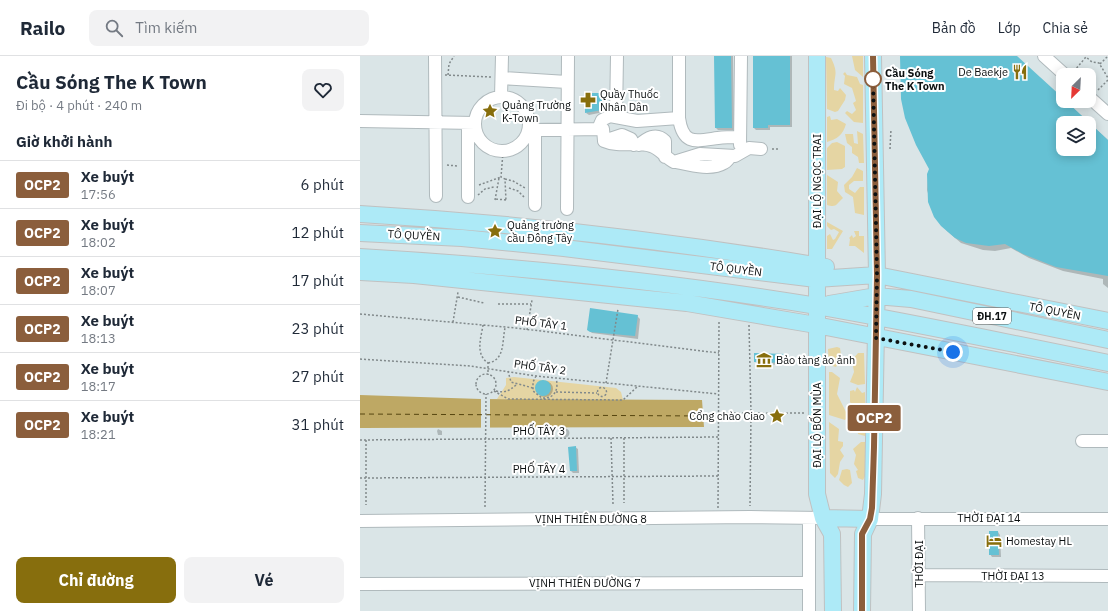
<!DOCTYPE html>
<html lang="vi">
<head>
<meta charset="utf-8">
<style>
	body { margin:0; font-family:"IBM Plex Sans",sans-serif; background:#f2f2f3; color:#1f2937; height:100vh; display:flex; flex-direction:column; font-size:15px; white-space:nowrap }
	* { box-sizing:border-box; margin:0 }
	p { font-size:13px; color:#747a83 }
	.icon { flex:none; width:22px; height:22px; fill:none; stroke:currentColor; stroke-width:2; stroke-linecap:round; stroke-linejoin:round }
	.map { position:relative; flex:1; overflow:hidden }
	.panel { display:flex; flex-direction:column; background:#fff; width:360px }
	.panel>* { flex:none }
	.badge { padding:0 8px; border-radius:3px; font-size:14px; line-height:26px }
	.needle { width:26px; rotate:204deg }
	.tools { position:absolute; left:696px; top:12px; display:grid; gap:8px }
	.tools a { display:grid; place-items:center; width:40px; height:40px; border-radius:8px; background:#fff; box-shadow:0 2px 10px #0003; font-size:20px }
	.you { position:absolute; width:20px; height:20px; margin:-10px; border:3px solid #fff; border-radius:50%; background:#1a73e8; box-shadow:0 0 0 6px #1a73e833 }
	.map>.badge { position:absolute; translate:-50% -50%; box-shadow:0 0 0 2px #fff }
	h2 { padding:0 16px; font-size:15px; line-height:36px }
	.round { display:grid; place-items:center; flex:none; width:42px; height:42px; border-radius:8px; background:#f2f2f3 }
	.overview { display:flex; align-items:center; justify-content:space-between; height:68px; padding:0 16px }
	h1 { font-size:19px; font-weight:800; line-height:30px }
	.cta { display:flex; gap:8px; margin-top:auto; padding:8px 16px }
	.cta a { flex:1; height:46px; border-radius:8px; background:#876e0d; color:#fff; font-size:16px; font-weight:800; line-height:46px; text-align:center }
	.cta a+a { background:#f2f2f3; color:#1f2937 }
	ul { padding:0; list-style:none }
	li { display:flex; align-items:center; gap:12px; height:48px; padding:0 16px; border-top:1px solid #e0e1e3 }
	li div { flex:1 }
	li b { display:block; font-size:15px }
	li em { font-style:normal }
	li .badge { min-width:44px; font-weight:700; text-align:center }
	header { display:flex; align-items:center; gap:24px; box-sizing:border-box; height:56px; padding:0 20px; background:#fff; border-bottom:1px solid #e0e1e3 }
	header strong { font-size:19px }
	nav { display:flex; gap:22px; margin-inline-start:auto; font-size:14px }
	.search { width:280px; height:36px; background:#f2f2f3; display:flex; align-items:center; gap:10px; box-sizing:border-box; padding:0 14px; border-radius:8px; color:#747a83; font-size:15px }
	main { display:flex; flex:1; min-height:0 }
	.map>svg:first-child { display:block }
	.green { fill:#e5d5a3 }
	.water { fill:#bea864 }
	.pier { fill:#dae5e7 }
	.shadow { fill:#0003; fill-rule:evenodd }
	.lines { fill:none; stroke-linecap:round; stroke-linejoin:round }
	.ferry { stroke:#564610; stroke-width:1; stroke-dasharray:5 4; stroke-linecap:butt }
	.building { fill:#65c1d4; fill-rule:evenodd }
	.minor-casing { stroke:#b0babd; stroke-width:14 }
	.major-casing { stroke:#c0c1c1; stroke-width:18 }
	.path { stroke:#81898b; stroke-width:1.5; stroke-dasharray:2 2; stroke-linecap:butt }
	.minor { stroke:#fff; stroke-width:12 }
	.major { stroke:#adeaf7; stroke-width:16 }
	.line-casing { stroke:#fff; stroke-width:9 }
	.line { stroke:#8b5e3c; stroke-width:6 }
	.walk { stroke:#0c1011; stroke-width:4; stroke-dasharray:0 7.2 }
	.stop-dot { fill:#fff; stroke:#8b5e3c; stroke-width:2 }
	.labels { text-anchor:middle; stroke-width:4; stroke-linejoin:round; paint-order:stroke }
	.shield { fill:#fff; stroke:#555858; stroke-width:1 }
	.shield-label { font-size:10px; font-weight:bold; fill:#0c1011 }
	.poi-label { font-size:11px; fill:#0c1011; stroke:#fff; text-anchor:start }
	.stop-label { font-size:11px; font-weight:bold; fill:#0c1011; stroke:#fff; text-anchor:start }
	.street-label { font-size:11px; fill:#0c1011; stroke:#fff }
</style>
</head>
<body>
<header>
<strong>Railo</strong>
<div class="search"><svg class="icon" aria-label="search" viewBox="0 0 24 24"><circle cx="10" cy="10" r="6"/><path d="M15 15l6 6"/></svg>Tìm kiếm</div>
<nav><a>Bản đồ</a><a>Lớp</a><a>Chia sẻ</a></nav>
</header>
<main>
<section class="panel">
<div class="overview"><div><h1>Cầu Sóng The K Town</h1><p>Đi bộ · 4 phút · 240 m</p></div><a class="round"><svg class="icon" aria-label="heart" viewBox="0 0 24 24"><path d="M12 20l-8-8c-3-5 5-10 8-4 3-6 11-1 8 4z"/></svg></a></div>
<h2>Giờ khởi hành</h2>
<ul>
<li><span class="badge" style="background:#8b5e3c;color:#fff">OCP2</span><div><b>Xe buýt</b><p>17:56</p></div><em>6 phút</em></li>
<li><span class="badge" style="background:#8b5e3c;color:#fff">OCP2</span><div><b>Xe buýt</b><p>18:02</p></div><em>12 phút</em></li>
<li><span class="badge" style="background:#8b5e3c;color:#fff">OCP2</span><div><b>Xe buýt</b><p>18:07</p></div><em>17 phút</em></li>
<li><span class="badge" style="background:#8b5e3c;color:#fff">OCP2</span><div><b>Xe buýt</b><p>18:13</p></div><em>23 phút</em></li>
<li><span class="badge" style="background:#8b5e3c;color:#fff">OCP2</span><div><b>Xe buýt</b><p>18:17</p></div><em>27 phút</em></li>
<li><span class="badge" style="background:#8b5e3c;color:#fff">OCP2</span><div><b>Xe buýt</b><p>18:21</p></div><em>31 phút</em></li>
</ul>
<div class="cta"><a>Chỉ đường</a><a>Vé</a></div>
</section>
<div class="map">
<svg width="748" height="555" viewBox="0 0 748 555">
	<rect width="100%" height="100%" fill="#dae5e7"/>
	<path class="green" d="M 492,0 L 503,0 L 503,21 L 495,14 Z
		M 466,1 L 471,2 C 479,18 474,18 474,34 L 478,35 L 480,32 L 486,39 L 485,44 L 478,55 L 475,56 L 467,53 Z
		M 485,16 L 487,19 L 497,21 L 500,28 L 503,29 L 503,67 L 494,66 L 485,57 L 487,55 L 492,58 L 496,54 L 493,47 L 496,45 L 492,32 L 484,28 L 485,20 L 483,18 Z
		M 470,60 L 471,64 L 477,63 L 486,68 C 483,79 477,83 467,86 L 467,61 Z
		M 497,75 L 503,78 L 504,107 L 499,107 L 498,101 L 492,97 L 492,91 L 487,87 L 485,78 L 493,78 L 494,87 L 498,88 Z
		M 477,86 L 485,90 L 485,111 L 482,113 L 467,114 L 467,92 L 472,87 Z
		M 497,112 L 503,115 L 503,125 L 494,125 L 489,129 L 489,133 L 495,137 L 500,131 L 504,131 L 504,159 L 495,157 L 493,141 L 485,136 L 484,129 L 492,121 Z
		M 467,119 L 478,126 L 477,135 L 483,142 C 476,148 477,152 467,149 Z
		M 467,166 L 483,175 L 472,193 L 467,193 L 467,180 L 470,178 L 473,184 L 475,183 L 479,176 L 474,173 L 471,174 L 467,170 Z
		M 494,175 L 499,175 L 499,180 L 504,180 L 504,197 L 495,190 L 489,190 L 490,183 L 489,182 L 492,179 L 493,182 L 496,180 Z
		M 477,291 L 480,292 L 482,306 L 479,306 L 476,311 L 469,309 L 468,293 Z
		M 498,297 L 504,297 L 505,328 L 498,329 L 490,326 L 494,316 L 492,304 Z
		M 472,316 L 480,322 L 477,338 L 488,360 L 485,364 L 469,359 L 469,316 Z
		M 154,321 L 256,332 L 261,336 L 263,344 L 137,343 L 146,329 L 146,322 Z
		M 497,331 L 502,337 L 505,336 L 505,348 L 493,350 L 490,346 L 490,335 L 494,334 L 495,336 Z
		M 495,354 L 505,356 L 505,380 L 498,378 Z
		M 469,366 L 479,373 L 478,385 L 483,386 L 483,390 L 480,394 L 484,400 L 480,406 L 478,418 L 475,422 L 470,417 Z
		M 501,386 L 505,386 L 505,420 L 503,424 L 498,422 L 496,415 L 498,414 L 494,408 L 496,399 L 493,393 Z
		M 487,413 L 490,414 L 492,427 L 488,431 L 484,429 L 479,424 L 482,414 Z"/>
	<path class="water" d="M 0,339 L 121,343 L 342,344 L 344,371 L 0,372 Z"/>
	<path class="pier" d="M 121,343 L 130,343 L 130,372 L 121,372 Z"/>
	<path class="shadow" d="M 355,0 L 373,0 L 374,74 L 358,74 L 356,72 Z
		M 394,0 L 432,0 L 432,71 L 410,71 L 410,74 L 396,74 L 394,72 Z
		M 540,0 L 655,0 L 703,43 L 703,45 L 705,45 L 748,84 L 748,232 L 743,228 L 743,223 L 703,215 L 669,202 L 651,192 L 635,195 L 623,194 L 601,187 L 587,175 L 575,160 L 567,134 L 568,118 L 570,113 ZM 703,67 L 729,67 L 729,93 L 703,93 Z
		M 241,38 L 244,40 L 244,56 L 229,59 L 226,57 Z
		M 277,260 L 280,263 L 278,283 L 232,277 L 229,274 Z
		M 425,299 L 428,302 L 427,309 L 397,308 L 395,305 Z
		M177 333a8 8 0 1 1 16 0a8 8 0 1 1-16 0Z
		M200.5 377a4.5 4.5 0 1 1 9 0a4.5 4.5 0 1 1-9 0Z
		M 78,373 L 82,375 L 82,379 L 78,379 L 77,375 Z
		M 215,391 L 218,393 L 219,417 L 213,417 L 211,415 Z
		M 638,476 L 640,479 L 641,501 L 632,501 L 630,498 Z"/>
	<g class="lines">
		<path class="ferry" d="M 0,358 L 343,360"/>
	</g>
	<path class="building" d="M 354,0 L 371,0 L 372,72 L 355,72 Z
		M 393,0 L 430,0 L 430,69 L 408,69 L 408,72 L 393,72 Z
		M 540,0 L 657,0 L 703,42 L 703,45 L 706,45 L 748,84 L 748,220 L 696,211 L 663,198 L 645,188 L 629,190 L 606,187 L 595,182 L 581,170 L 574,161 L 568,146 L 567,118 L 569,113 L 556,89 L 545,62 L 541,43 ZM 703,67 L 729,67 L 729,93 L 703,93 Z
		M 225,37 L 242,37 L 242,54 L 225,57 Z
		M 230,252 L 278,259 L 275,280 L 230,276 L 227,274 Z
		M 394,297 L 426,298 L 425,307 L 394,306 Z
		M175 332a8 8 0 1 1 16 0a8 8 0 1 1-16 0Z
		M 216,390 L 217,415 L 210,415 L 208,391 Z
		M 629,475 L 638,475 L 639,499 L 629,499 Z"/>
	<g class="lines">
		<defs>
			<path id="minor" d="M 75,0 L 76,140
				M 684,0 L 705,19
				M 142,22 L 207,26
				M115 68a27 27 0 1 1 54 0a27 27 0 1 1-54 0Z
				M 141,41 L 142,0
				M 729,41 L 748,58
				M 256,61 L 257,0
				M 319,62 L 319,0
				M 0,65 L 115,67
				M 238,73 L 242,64 L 250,60 L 277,65 L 319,62 C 323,90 336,85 358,82 C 365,81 373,81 380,81
				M 169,74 L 243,73 L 244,85 C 260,92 276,85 291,90 C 301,93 305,102 314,106 L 340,98 L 375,100 L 389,92 L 401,93
				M 244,85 L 262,79 L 271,83 L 274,89
				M 279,89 C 287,82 296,76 305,85 L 305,101
				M 380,89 L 381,0
				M 316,106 C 330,109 351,115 364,107 C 367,106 369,102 371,100
				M 108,141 L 108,67
				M 175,149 L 175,74
				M 207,153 L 208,0
				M 722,385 L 748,385
				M 449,462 L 449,555
				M 558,462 L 559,555
				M 510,463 L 748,463
				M 0,465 L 390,461 L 463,462
				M 559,519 L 748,520
				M 0,528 L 449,527"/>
			<path id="major" d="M 457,0 L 457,438 L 463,462 L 472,478 L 473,555
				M 0,158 C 156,167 312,185 466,211
				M 0,177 L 102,182 L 204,192 L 456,223 L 517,219 L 748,265
				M 0,201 C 153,210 306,225 457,250 C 554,267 651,287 748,307
				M 0,216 L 54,219 L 327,247 L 456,269 L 748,326
				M 469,248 L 516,240 L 551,243 L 748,284
				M 463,462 L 510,463
				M 502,555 L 503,478 L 510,463 L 513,438 L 517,219 L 513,0"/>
		</defs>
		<use href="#minor" class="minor-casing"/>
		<use href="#major" class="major-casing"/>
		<path class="path" d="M 740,8 L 748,0
			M 714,15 L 726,1 L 732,6 L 739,7 L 748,22
			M 85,19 L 131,21
			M 88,19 L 89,8 L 94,0
			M 738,34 L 748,24
			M 412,93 L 418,93
			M 530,93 L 531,73
			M 143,96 L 141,121 L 145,123 L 146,145
			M 87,109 L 97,110
			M 145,123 L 153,125 L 165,132
			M 119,129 L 141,121
			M 149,132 L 158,135 L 164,141
			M 118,139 L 125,133 L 134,131
			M 136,143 L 146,144
			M 135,144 L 139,122
			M 98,241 L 124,247
			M 138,248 L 171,248
			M 0,258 L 156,272 L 359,297
			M 93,266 L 98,236
			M 123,269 C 121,282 115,298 128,307 L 128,319
			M 389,269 L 391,357 L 390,450
			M 167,274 L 172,244
			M 0,303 L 110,310 L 176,320 L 358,338
			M 128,307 C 145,304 142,286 145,272
			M 148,315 L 151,326 L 173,332
			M116 328a10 10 0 1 1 20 0a10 10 0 1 1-20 0Z
			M 176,320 L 173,326 L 173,335 L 182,342 C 195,343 199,333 196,322
			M 246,327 L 258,253
			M237.5 336a4.5 4.5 0 1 1 9 0a4.5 4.5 0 1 1-9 0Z
			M 134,335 L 148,343 L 263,344 L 277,331
			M 136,335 C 145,337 149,335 156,329
			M 196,336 L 237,337
			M 358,357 L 444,357
			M 251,382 L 253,448
			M 264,382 L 264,447
			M 0,384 L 358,381
			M 6,384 L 6,449
			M 0,422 L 358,420
			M 125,451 L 126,338
			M 358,452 L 359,266"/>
		<use href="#minor" class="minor"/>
		<use href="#major" class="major"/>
	</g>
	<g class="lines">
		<defs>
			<path id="line" d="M 502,555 L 502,478 L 510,463 L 512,452 L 514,391 L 517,219 L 513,0"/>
		</defs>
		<use href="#line" class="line-casing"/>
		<use href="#line" class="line"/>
		<path class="walk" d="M 513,23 L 517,219 L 516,282 L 593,296"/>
	</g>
	<defs>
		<symbol id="restaurant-bare" viewBox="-9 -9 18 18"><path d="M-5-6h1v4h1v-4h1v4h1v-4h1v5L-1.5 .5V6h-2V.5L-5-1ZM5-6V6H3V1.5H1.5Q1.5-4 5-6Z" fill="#876e0d" stroke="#fff" stroke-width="2.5" paint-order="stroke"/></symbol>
		<symbol id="pharmacy-bare" viewBox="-9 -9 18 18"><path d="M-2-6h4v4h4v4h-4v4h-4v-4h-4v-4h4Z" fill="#876e0d" stroke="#fff" stroke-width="2.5" paint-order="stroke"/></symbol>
		<symbol id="sight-bare" viewBox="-9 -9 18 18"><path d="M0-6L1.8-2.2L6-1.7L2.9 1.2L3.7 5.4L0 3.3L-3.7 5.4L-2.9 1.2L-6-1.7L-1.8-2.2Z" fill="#876e0d" stroke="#fff" stroke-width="2.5" paint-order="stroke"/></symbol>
		<symbol id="museum-bare" viewBox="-9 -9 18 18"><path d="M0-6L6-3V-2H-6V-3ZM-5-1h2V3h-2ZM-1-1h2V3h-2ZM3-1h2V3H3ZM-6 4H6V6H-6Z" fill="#876e0d" stroke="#fff" stroke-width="2.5" paint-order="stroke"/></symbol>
		<symbol id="hotel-bare" viewBox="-9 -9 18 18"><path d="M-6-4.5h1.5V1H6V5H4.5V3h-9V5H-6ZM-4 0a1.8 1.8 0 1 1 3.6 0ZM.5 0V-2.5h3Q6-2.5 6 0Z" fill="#876e0d" stroke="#fff" stroke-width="2.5" paint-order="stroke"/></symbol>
	</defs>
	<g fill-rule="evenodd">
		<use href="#restaurant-bare" x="649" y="5" width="22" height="22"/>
		<use href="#pharmacy-bare" x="217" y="33" width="22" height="22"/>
		<use href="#sight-bare" x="119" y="44" width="22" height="22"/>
		<use href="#sight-bare" x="124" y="164" width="22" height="22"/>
		<use href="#museum-bare" x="393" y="293" width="22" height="22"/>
		<use href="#sight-bare" x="406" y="349" width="22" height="22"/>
		<use href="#hotel-bare" x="623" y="474" width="22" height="22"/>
	</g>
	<circle class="stop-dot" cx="513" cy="23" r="8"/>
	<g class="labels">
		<rect class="shield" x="613" y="252" width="38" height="16" rx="3"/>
		<g class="shield-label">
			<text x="632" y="264">ĐH.17</text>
		</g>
		<g class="poi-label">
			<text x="648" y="20" text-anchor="end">De Baekje</text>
			<text x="240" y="42">Quầy Thuốc<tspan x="240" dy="13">Nhân Dân</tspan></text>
			<text x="142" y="53">Quảng Trường<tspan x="142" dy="13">K-Town</tspan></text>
			<text x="147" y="173">Quảng trường<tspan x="147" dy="13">cầu Đông Tây</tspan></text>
			<text x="416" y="308">Bảo tàng ảo ảnh</text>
			<text x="405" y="364" text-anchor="end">Cổng chào Ciao</text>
			<text x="646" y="489">Homestay HL</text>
		</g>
		<g class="stop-label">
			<text x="525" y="21">Cầu Sóng<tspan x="525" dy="13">The K Town</tspan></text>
		</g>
		<g class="street-label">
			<text transform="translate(457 125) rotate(-90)" y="4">ĐẠI LỘ NGỌC TRAI</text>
			<text transform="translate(54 179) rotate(3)" y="4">TÔ QUYỀN</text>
			<text transform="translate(376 213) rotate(7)" y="4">TÔ QUYỀN</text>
			<text transform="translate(695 255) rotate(11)" y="4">TÔ QUYỀN</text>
			<text transform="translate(181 267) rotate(7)" y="4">PHỐ TÂY 1</text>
			<text transform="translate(180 311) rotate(8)" y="4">PHỐ TÂY 2</text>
			<text transform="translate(457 369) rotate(-90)" y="4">ĐẠI LỘ BỐN MÙA</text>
			<text x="179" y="379">PHỐ TÂY 3</text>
			<text x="179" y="417">PHỐ TÂY 4</text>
			<text x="629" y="466">THỜI ĐẠI 14</text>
			<text x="231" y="467">VỊNH THIÊN ĐƯỜNG 8</text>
			<text transform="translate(559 508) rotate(-90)" y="4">THỜI ĐẠI</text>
			<text x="653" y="524">THỜI ĐẠI 13</text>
			<text x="225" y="531">VỊNH THIÊN ĐƯỜNG 7</text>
		</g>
	</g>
</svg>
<div class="tools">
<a><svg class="needle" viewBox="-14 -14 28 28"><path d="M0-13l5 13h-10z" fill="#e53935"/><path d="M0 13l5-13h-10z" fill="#747a83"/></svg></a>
<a><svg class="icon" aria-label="layers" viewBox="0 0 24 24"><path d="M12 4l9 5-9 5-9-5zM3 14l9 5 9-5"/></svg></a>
</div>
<div class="you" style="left:593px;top:296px"></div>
<b class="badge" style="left:514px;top:362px;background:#8b5e3c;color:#fff">OCP2</b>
</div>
</main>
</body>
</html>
